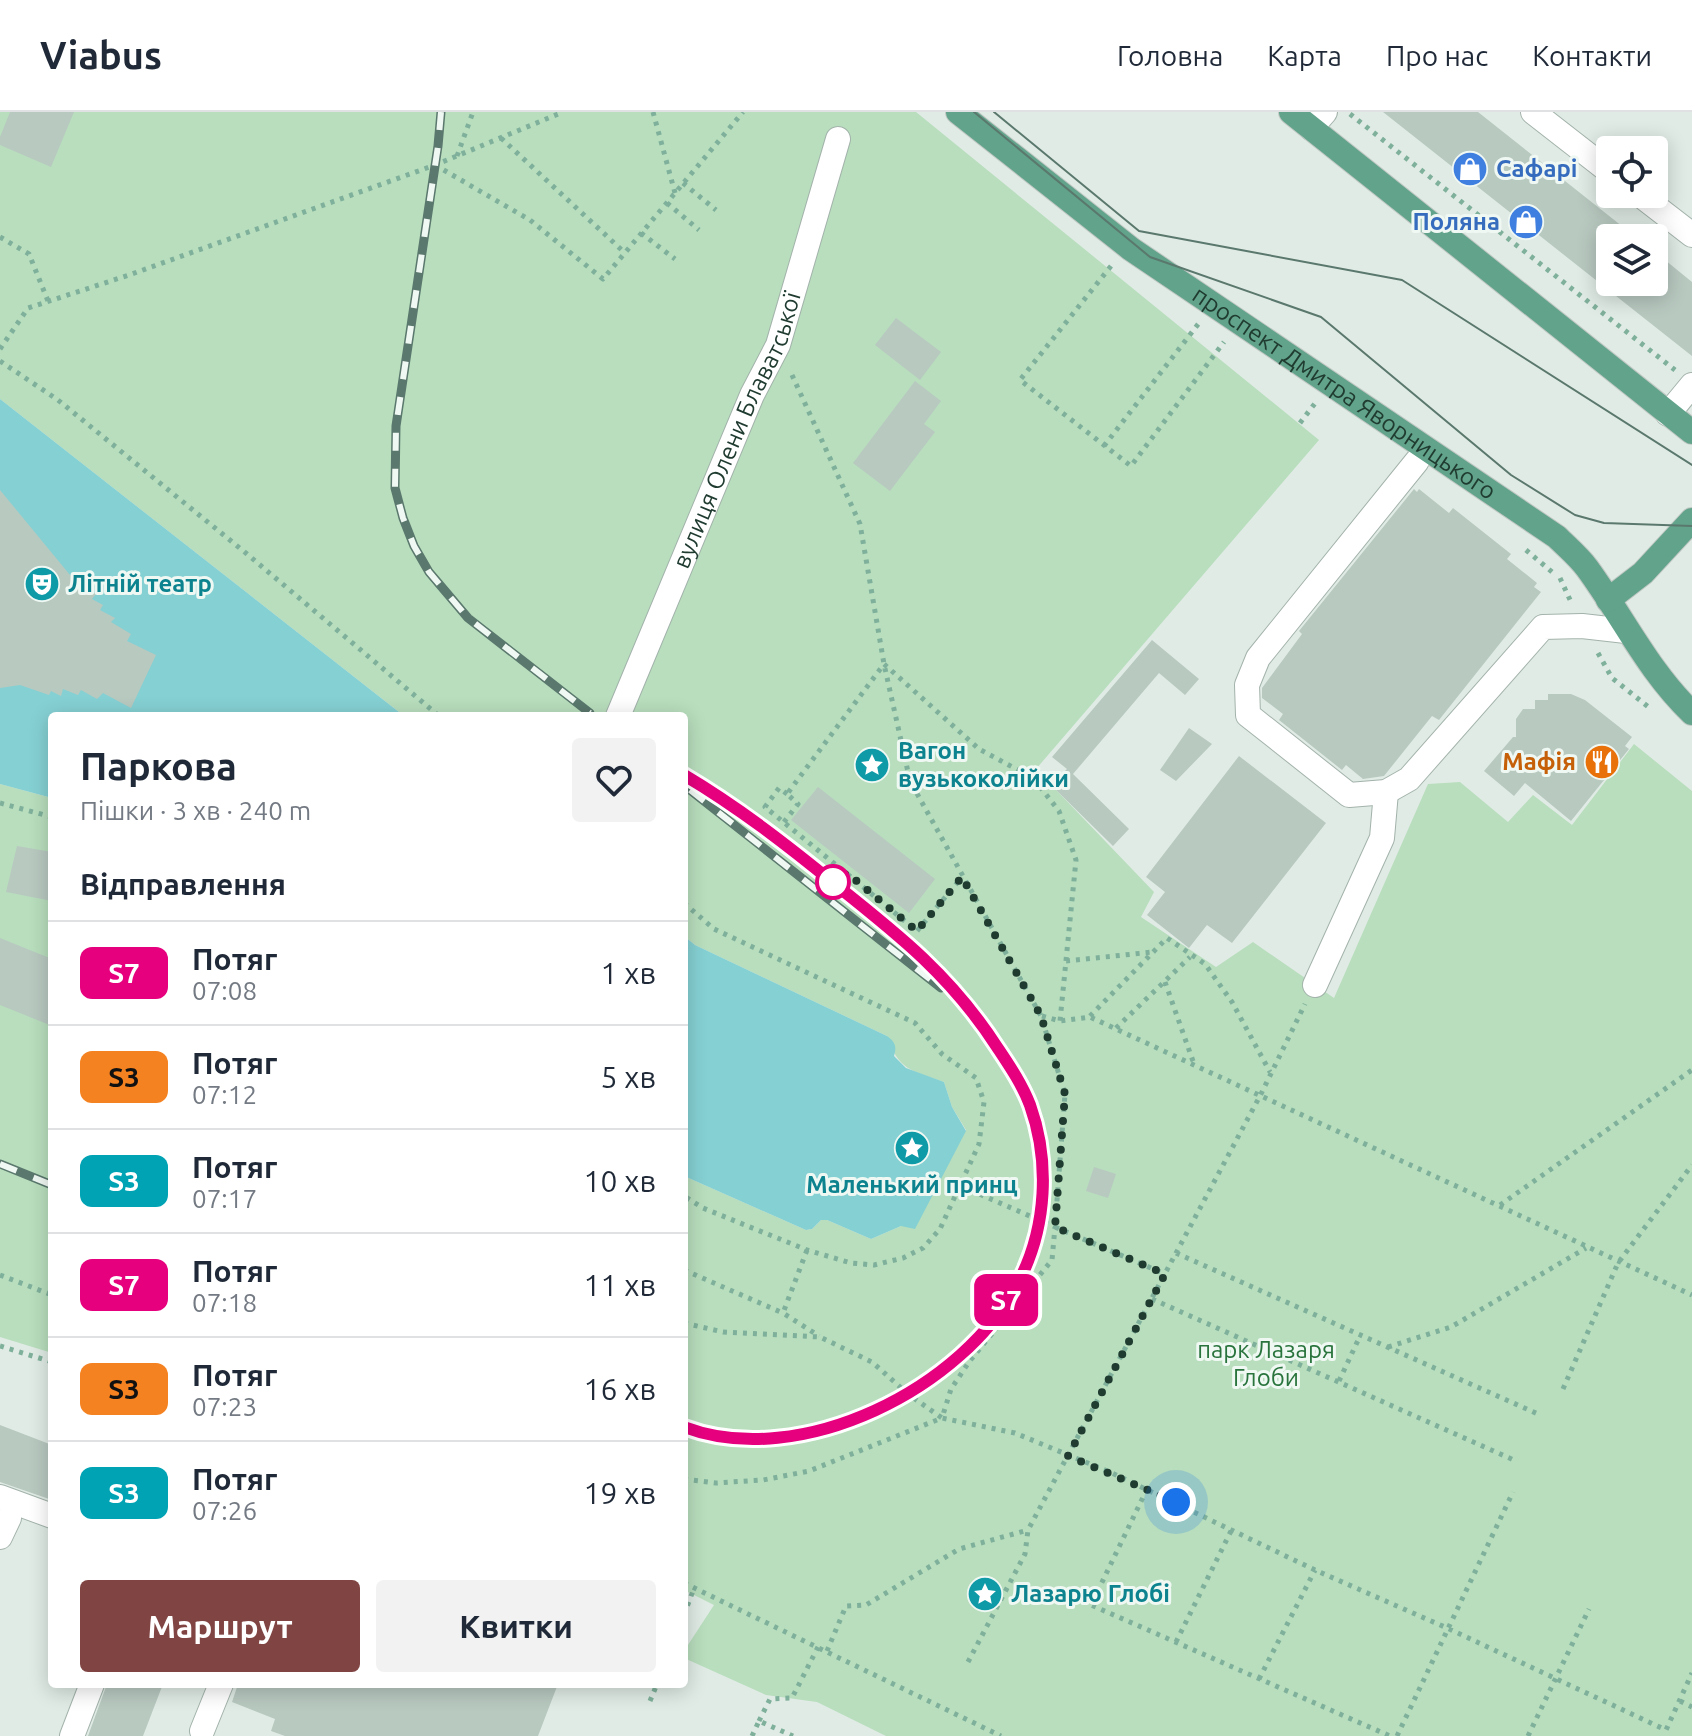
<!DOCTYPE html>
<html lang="uk">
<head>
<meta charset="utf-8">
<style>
	body { margin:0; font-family:Ubuntu,sans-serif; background:#f2f2f3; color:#1f2937; height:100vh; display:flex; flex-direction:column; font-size:30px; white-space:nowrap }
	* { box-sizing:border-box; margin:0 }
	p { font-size:26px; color:#747a83 }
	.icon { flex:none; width:44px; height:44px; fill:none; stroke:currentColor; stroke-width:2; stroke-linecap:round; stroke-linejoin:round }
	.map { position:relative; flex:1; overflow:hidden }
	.drawer { position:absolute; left:48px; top:600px; width:640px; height:976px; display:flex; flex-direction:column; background:#fff; border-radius:8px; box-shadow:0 4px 20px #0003 }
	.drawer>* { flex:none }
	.badge { padding:0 16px; border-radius:12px; font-size:28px; line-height:52px }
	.fabs { position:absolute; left:1596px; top:24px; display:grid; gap:16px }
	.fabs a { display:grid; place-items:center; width:72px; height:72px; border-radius:8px; background:#fff; box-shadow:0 4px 20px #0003; font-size:40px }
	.you { position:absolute; width:40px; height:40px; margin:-20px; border:6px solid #fff; border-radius:50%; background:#1a73e8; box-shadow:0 0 0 12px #1a73e833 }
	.map>.badge { position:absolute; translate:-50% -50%; box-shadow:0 0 0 4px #fff }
	h2 { padding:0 32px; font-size:30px; line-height:72px }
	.round { display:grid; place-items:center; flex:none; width:84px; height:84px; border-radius:8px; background:#f2f2f3 }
	.headline { display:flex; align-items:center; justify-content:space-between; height:136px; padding:0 32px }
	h1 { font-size:38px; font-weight:600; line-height:60px }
	.cta { display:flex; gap:16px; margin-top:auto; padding:16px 32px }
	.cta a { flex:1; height:92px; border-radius:8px; background:#804543; color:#fff; font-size:32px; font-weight:600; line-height:92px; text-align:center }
	.cta a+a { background:#f2f2f3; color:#1f2937 }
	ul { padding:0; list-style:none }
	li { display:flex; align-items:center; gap:24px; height:104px; padding:0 32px; border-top:2px solid #e0e1e3 }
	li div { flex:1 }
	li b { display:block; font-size:30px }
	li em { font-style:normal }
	li .badge { min-width:88px; font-weight:700; text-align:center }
	header { display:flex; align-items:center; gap:48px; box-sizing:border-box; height:112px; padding:0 40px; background:#fff; border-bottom:2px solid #e0e1e3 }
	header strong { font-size:38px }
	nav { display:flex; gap:44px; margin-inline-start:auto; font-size:28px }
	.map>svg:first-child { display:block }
	.green { fill:#b8debd }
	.water { fill:#85d0d3 }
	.building { fill:#b8c9c0 }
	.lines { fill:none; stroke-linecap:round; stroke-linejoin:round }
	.minor-casing { stroke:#a3b3ab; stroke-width:26 }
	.major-casing { stroke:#c1c8c5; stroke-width:26 }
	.path { stroke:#7fb09b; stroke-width:5; stroke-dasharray:4 6; stroke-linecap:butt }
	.minor { stroke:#fff; stroke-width:24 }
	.major { stroke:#62a38b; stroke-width:24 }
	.tram { stroke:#5a786d; stroke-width:2 }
	.rail-casing { stroke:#5a786d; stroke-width:9 }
	.rail { stroke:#f0f8f3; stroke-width:6; stroke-dasharray:18; stroke-linecap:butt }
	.line-casing { stroke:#fff; stroke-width:18 }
	.line { stroke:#e6007e; stroke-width:12 }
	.walk { stroke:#203c31; stroke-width:8; stroke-dasharray:0 14.4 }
	.stop-dot { fill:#fff; stroke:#e6007e; stroke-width:4 }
	.labels { text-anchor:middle; stroke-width:6; stroke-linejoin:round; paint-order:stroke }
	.shop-label { font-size:24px; font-weight:bold; fill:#366cbe; stroke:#f0f8f3; text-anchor:start }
	.street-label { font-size:24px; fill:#203c31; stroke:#f0f8f3 }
	.culture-label { font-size:24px; font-weight:bold; fill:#0d838f; stroke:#f0f8f3; text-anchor:start }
	.food-label { font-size:24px; font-weight:bold; fill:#c56008; stroke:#f0f8f3; text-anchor:end }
	.park-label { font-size:24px; fill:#29743d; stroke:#f0f8f3 }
</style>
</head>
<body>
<header>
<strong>Viabus</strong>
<nav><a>Головна</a><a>Карта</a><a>Про нас</a><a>Контакти</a></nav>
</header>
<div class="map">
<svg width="1692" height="1624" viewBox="0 0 1692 1624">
	<rect width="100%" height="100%" fill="#e0ebe5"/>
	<path class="green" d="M 0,0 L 916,0 L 1319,328 L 1036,657 L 1154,780 L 1141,805 L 1216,855 L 1253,830 L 1334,886 L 1428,672 L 1460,670 L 1508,710 L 1533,683 L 1572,713 L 1634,632 L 1692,679 L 1692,1624 L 886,1624 L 817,1590 L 766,1583 L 684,1546 L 684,1539 L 714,1493 L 684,1478 L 684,1064 L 806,1118 L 812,1117 L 821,1108 L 827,1108 L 871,1127 L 901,1114 L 966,1018 L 952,995 L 944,970 C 911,958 899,959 887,924 L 695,833 L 684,824 L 684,604 L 404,604 L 0,287 Z
		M 0,672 L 52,686 L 52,1241 L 0,1225 Z"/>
	<path class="water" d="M 0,287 L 404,604 L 52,604 L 52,686 L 0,672 Z
		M 684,824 L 695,833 L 887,924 C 895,930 897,934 894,944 L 906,956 L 944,970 L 952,995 L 966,1019 L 915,1117 L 901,1114 L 871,1127 L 827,1108 L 821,1108 L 812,1117 L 806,1118 L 684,1064 Z"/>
	<path class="building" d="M 10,0 L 74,0 L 51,55 L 0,33 L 0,25 Z
		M 1383,0 L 1478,0 L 1637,126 L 1610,126 L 1610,170 L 1654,170 L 1654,139 L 1692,170 L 1692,244 Z
		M 896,206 L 941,240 L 920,268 L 875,233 Z
		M 915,269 L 941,289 L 924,312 L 935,320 L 890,379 L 853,351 Z
		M 1414,377 L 1417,380 L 1419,377 L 1449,401 L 1453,396 L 1511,442 L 1507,447 L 1537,471 L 1534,475 L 1541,480 L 1439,608 L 1432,604 L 1384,664 L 1363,667 L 1346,653 L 1342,658 L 1279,608 L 1283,602 L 1262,586 L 1262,576 L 1302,522 L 1299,519 Z
		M 0,378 L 70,463 L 96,482 L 92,487 L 103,493 L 100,498 L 115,506 L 111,510 L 131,522 L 127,529 L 156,543 L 131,596 L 103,581 L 97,587 L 81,578 L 78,583 L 63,577 L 61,584 L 51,579 L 49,583 L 20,573 L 0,576 Z
		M 1152,528 L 1199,567 L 1185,583 L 1159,561 L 1073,662 L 1129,717 L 1113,734 L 1051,673 L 1067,657 L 1052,645 Z
		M 1548,582 L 1571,582 L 1585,588 L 1632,625 L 1625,634 L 1629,637 L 1571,709 L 1525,671 L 1514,684 L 1484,659 L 1513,625 L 1516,625 L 1516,607 L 1523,597 L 1535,597 L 1535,588 L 1548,588 Z
		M 1189,616 L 1212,632 L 1176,669 L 1160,658 Z
		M 1239,644 L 1326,711 L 1232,831 L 1207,813 L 1189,836 L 1147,803 L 1165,780 L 1146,765 Z
		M 818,675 L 935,767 L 909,801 L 791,708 Z
		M 17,734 L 52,740 L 52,789 L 6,780 Z
		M 0,826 L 52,847 L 52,914 L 0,893 Z
		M 1094,1055 L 1116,1062 L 1108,1086 L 1086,1079 Z
		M 0,1313 L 52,1333 L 52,1388 L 0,1370 Z
		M 107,1572 L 163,1572 L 143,1624 L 88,1624 Z
		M 238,1572 L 558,1572 L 538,1624 L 285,1624 L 271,1619 L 275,1607 L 232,1590 Z"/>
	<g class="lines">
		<defs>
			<g id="minor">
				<path d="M 1533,0 L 1610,60"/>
				<path d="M 1311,16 L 1325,0"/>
				<path d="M 1639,82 L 1692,123"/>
				<path d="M 1668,302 L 1692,273"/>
				<path d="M 1417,349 L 1258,546 L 1247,573 L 1248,603 L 1349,683 L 1386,680 L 1409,667 L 1543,515 L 1582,514 L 1626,519"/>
				<path id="s1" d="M 618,604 L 752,283 L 778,233 L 838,27"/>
				<path d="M 1315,873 L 1382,726 L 1386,680"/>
				<path d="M 0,1385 L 52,1404"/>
				<path d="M 0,1425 L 9,1406"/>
				<path d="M 202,1619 L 221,1572"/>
				<path d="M 72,1624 L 92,1572"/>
			</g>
			<g id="major">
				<path id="s2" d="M 958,0 L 1131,137 L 1557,425 C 1567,435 1579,445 1587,456 C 1623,505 1648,559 1692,601"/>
				<path d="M 1291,0 L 1692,320"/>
				<path d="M 1608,488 L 1643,461 L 1692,408"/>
			</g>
		</defs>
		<use href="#minor" class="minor-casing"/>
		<use href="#major" class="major-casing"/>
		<path class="path" d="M 653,0 L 675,81
			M 1350,2 L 1675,258
			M 501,26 L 625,141
			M 457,44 L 473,0
			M 435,53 L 530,108 L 603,167 L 743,0
			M 683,71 L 716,98
			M 667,91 L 699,118
			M 641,121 L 675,147
			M 0,125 L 29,142 L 48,189
			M 1111,154 L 1020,268 L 1131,354 L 1224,230
			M 0,237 L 28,196 L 129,163 L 435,53 L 563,0
			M 0,249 L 58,288 L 247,442 L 439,604
			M 792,263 L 860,412 L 884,552 L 910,669 L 1041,904 L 1065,982 L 1055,1115 L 1165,1162
			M 1300,311 L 1316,290
			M 1104,334 L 1199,211
			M 1526,438 L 1552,460
			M 1560,466 L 1571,490
			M 1598,541 L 1612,566 L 1651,597
			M 787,682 L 779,676 L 765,695 L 917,819 L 962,765
			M 0,691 L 52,705
			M 784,710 L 798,692 L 787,682 L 884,552 L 979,637 L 1033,666 L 1059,699 L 1076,748 L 1060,909
			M 684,791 L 714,817 L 915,911 L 942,942 L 976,966 L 984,990 L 979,1032 L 940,1117 L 923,1136 L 903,1146 L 874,1153 L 851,1151 L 807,1138 L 703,1096 L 684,1084
			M 1066,849 L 1153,840
			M 1165,870 L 1194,952
			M 1042,904 L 1060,909 L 1090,905 L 1692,1183
			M 1090,904 L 1167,826 L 1205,852 L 1232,890 L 1270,960
			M 1116,916 L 1190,845
			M 1500,1093 L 1692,958
			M 807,1138 L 783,1201 L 819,1224
			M 1176,1141 L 1538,1302
			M 684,1158 L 783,1201
			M 0,1163 L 52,1183
			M 1152,1187 L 1516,1349
			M 684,1211 L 723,1220 L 820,1225 L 872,1250 L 908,1282 L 942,1306 L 951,1277 L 969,1250 L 1052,1148 L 1055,1115 L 961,1074
			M 0,1234 L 52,1250
			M 1388,1235 L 1451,1215 L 1586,1136
			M 1339,1269 L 1360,1224
			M 1563,1277 L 1618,1151 L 1692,1053
			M 684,1367 L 716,1371 L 763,1368 L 809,1359 L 942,1306 L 1015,1321 L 1112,1361 L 1315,1458 L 1447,1516 L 1666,1618 L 1692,1561
			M 1147,1377 L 1091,1493 L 1390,1624
			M 684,1471 L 1001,1624
			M 684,1503 L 694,1476
			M 1176,1530 L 1232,1417
			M 827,1539 L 846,1494 L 866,1493 L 959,1437 L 1028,1418
			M 968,1550 L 1025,1442 L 1028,1418 L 1261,982 L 1305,892
			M 1259,1567 L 1315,1458
			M 650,1589 L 657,1572
			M 1680,1589 L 1692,1595
			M 759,1609 L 770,1587 L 792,1586 L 818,1535
			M 752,1624 L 759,1609 L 793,1624
			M 1397,1624 L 1513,1380
			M 1528,1624 L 1589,1497"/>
		<use href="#minor" class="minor"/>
		<use href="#major" class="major"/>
		<path class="tram" d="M 974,0 L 1150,145 L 1321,205 L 1511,363 L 1575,403 L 1604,411 L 1692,414
			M 994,0 L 1139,119 L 1402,168 L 1692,353"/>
		<defs>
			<path id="rail" d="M 441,0 L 438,34 L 396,314 L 395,376 L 403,406 L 414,434 L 429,460 L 468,506 L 590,601
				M 684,663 C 736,694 783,731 831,769 C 896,821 951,864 997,935 C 1009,953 1022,972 1030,993 C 1050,1050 1047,1115 1019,1169 C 965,1276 800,1358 684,1315
				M 690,678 L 941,876
				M 0,1052 L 52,1073"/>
		</defs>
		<use href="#rail" class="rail-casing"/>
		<use href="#rail" class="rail"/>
	</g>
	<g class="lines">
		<defs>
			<path id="line" d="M 684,663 C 738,695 787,733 836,773 C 899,823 952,865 997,935 C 1009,953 1022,972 1030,993 C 1050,1049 1047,1115 1019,1169 C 965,1276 800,1359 684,1315"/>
		</defs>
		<use href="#line" class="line-casing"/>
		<use href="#line" class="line"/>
		<path class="walk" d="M 833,770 L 847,761 L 917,819 L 962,765 L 1041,904 L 1065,982 L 1055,1115 L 1165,1162 L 1068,1344 L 1176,1390"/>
	</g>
	<defs>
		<symbol id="shop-disc" viewBox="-11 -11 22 22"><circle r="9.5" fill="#3f7fe0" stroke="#f0f8f3"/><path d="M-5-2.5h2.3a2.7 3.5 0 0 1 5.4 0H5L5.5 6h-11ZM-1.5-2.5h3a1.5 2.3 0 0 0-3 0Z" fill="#fff"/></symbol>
		<symbol id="theatre-disc" viewBox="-11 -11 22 22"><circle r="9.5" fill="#0f9aa8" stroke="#f0f8f3"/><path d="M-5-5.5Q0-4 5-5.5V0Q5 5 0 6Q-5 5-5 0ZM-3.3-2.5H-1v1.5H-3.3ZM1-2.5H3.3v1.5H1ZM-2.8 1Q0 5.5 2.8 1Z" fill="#fff"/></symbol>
		<symbol id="restaurant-disc" viewBox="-11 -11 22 22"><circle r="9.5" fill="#e8710a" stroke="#f0f8f3"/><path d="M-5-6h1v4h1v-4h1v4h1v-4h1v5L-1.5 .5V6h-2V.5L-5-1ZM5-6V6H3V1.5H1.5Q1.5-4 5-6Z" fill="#fff"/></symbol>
		<symbol id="sight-disc" viewBox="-11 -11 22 22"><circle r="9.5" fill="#0f9aa8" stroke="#f0f8f3"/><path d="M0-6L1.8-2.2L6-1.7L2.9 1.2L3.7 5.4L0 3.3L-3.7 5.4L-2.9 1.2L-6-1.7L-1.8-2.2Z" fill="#fff"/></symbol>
	</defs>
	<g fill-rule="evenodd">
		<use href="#shop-disc" x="1450" y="37" width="40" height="40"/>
		<use href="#shop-disc" x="1506" y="90" width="40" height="40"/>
		<use href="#theatre-disc" x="22" y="452" width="40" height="40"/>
		<use href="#restaurant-disc" x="1582" y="630" width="40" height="40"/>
		<use href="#sight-disc" x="852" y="633" width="40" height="40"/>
		<use href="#sight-disc" x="892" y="1016" width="40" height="40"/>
		<use href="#sight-disc" x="965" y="1462" width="40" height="40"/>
	</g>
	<circle class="stop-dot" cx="833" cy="770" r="16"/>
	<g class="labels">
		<g class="shop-label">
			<text x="1496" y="65">Сафарі</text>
			<text x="1500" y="118" text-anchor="end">Поляна</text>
		</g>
		<g class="street-label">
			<text dy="8" stroke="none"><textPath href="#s2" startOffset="478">проспект Дмитра Яворницького</textPath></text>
			<text dy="8" stroke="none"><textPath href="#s1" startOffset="310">вулиця Олени Блаватської</textPath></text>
		</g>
		<g class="culture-label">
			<text x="68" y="480">Літній театр</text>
			<text x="898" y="647">Вагон<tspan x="898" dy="28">вузькоколійки</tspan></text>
			<text x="912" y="1081" text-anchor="middle">Маленький принц</text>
			<text x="1011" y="1490">Лазарю Глобі</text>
		</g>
		<g class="food-label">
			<text x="1576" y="658">Мафія</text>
		</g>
		<g class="park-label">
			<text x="1266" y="1246">парк Лазаря<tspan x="1266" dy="28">Глоби</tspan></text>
		</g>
	</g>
</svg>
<div class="fabs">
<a><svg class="icon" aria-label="locate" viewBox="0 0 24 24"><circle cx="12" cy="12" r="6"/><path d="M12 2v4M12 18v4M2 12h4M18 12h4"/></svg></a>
<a><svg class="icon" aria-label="layers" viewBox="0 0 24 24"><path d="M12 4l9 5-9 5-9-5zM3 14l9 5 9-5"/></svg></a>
</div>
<div class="you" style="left:1176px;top:1390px"></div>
<b class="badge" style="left:1006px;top:1188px;background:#e6007e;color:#fff">S7</b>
<section class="drawer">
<div class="headline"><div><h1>Паркова</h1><p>Пішки · 3 хв · 240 m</p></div><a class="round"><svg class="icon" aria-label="heart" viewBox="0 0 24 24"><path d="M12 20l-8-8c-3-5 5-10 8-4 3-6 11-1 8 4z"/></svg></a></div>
<h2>Відправлення</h2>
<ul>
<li><span class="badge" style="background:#e6007e;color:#fff">S7</span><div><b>Потяг</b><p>07:08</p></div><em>1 хв</em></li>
<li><span class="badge" style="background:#f58220;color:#111">S3</span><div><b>Потяг</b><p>07:12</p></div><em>5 хв</em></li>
<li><span class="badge" style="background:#00a3b4;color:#fff">S3</span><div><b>Потяг</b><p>07:17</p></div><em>10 хв</em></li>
<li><span class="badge" style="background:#e6007e;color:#fff">S7</span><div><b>Потяг</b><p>07:18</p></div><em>11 хв</em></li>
<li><span class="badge" style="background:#f58220;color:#111">S3</span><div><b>Потяг</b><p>07:23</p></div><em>16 хв</em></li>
<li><span class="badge" style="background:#00a3b4;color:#fff">S3</span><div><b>Потяг</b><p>07:26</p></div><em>19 хв</em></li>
</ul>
<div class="cta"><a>Маршрут</a><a>Квитки</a></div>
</section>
</div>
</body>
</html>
